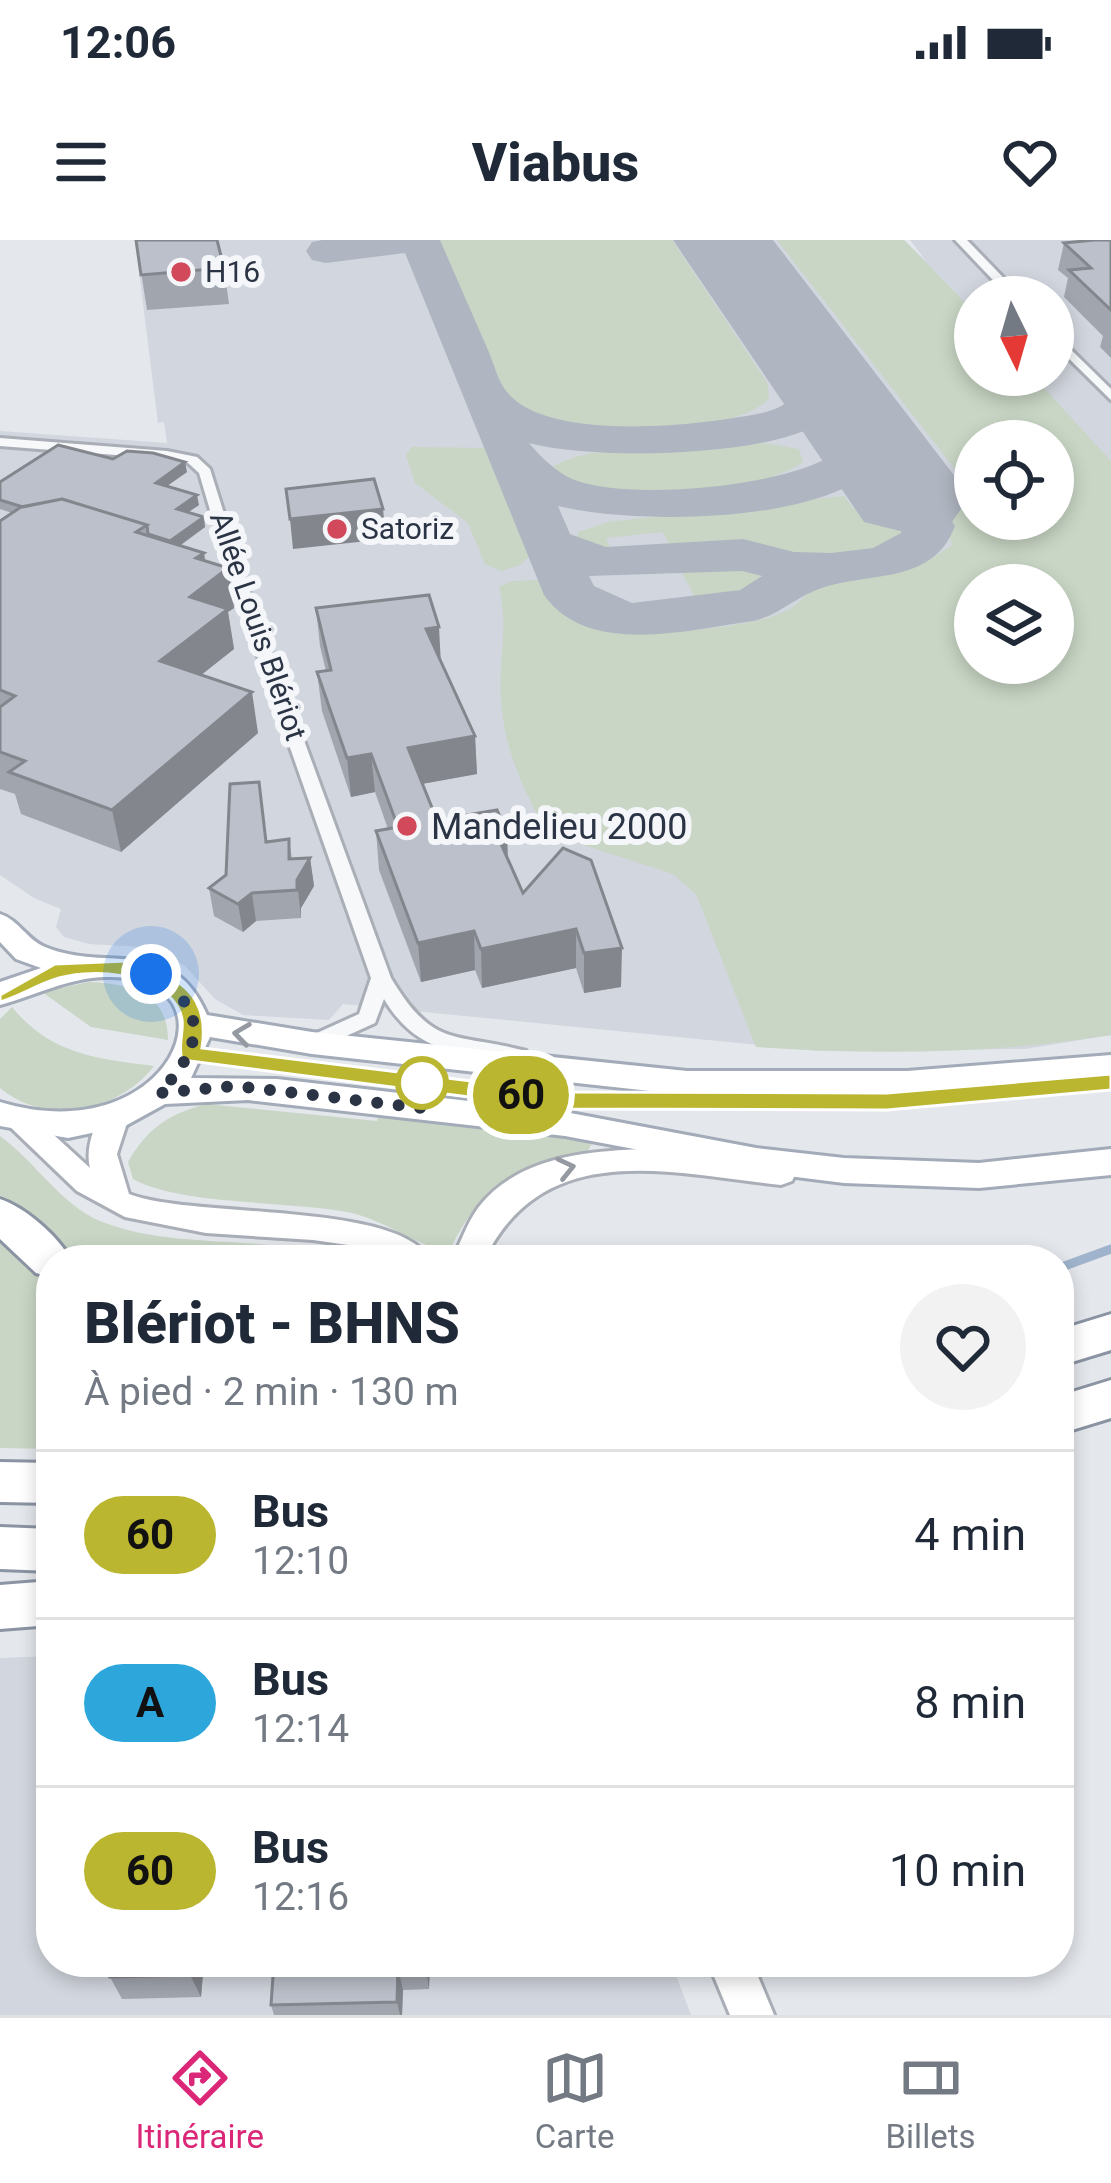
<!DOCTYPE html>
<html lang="fr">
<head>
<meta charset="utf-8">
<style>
	body { margin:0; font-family:Roboto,sans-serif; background:#f2f2f3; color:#1f2937; height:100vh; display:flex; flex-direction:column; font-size:45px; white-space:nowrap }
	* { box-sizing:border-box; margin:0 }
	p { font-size:39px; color:#747a83 }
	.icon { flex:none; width:66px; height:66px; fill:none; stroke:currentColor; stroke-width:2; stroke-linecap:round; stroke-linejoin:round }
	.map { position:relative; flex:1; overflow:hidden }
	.drawer { position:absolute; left:36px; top:1005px; width:1038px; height:732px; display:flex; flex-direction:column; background:#fff; border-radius:48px; box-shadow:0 6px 18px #0003 }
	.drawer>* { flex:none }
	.badge { padding:0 24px; border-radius:39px; font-size:42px; line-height:78px }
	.needle { width:78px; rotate:175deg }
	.buttons { position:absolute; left:954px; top:36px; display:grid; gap:24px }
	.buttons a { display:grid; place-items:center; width:120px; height:120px; border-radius:50%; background:#fff; box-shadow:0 6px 18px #0003; font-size:60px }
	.you { position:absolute; width:60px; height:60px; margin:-30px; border:9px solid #fff; border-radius:50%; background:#1a73e8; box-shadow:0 0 0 18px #1a73e833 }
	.map>.badge { position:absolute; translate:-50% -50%; box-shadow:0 0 0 6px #fff }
	.round { display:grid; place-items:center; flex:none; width:126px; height:126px; border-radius:63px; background:#f2f2f3 }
	.overview { display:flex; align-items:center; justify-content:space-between; height:204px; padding:0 48px }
	h1 { font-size:57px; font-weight:800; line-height:90px }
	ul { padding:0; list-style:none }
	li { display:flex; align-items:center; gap:36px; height:168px; padding:0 48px; border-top:3px solid #e0e1e3 }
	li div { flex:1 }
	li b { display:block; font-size:45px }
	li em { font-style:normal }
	li .badge { min-width:132px; font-weight:700; text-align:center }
	.status { display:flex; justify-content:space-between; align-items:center; height:84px; padding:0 60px; background:#fff; direction:ltr }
	.status svg { height:33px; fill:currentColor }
	header { display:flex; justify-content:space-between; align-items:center; height:156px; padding:0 48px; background:#fff; font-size:54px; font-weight:800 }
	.tabs { display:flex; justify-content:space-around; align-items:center; height:168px; border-top:3px solid #e0e1e3; background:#fff; font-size:33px; color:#747a83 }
	.tabs a { display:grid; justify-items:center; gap:6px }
	.tabs .active { color:#db2777 }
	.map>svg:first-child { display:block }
	.built { fill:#d2d6de; fill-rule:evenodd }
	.green { fill:#c9d6c5; fill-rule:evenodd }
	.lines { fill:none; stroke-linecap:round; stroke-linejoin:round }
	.stream { stroke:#9fb4cc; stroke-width:9 }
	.taxiway { fill:#b0b6c1; fill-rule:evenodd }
	.runway { fill:#b0b6c1; fill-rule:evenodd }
	.minor-casing { stroke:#a9aeb7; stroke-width:6 }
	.secondary-casing { stroke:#a9aeb7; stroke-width:6 }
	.primary-casing { stroke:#a3abb8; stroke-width:6 }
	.motorway-casing { stroke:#8b94a3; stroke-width:6 }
	.minor { fill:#f7f8fa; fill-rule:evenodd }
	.secondary { fill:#fff; fill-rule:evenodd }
	.primary { fill:#fff; fill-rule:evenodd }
	.motorway { fill:#fff; fill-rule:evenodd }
	.wall { fill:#a1a5ae }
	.shaded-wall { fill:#83868d }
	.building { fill:#bbc0ca; stroke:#83868d; stroke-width:3 }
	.oneway { stroke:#959aa2 }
	.line { fill:#bab62f; stroke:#fff; stroke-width:3 }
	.walk { stroke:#2b3445; stroke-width:12; stroke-dasharray:0 21.6 }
	.poi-dot { fill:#d1495b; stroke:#f4f6f9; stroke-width:4.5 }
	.stop-dot { fill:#fff; stroke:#bab62f; stroke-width:6 }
	.labels { text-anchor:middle; stroke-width:12; stroke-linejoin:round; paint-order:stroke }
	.far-poi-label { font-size:30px; fill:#2b3445; stroke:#f4f6f9; text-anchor:start }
	.far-street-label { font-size:30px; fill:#2b3445; stroke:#f4f6f9 }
	.poi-label { font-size:36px; fill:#2b3445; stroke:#f4f6f9; text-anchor:start }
</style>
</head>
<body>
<div class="status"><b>12:06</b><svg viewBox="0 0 49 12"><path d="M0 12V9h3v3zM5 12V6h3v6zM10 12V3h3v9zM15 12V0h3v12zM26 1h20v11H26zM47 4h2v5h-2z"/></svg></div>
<header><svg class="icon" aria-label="menu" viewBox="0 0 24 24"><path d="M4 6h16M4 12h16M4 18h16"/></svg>Viabus<svg class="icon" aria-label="heart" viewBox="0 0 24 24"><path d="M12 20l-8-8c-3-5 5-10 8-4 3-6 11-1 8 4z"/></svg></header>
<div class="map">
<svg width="1111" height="1775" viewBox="0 0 1111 1775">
	<rect width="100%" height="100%" fill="#e4e7ec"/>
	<path class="built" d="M 135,0 L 904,0 L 926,21 L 910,0 L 1111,0 L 1111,795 L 1025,809 L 819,811 L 343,764 L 329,780 L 243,775 L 215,759 L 184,725 L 142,707 L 89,704 L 64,697 L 56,687 L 61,669 L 34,658 L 0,635 L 0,191 L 167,203 L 164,182 L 158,183 ZM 975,57 L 1053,57 L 1053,135 L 975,135 ZM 975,201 L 1053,201 L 1053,279 L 975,279 ZM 975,345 L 1053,345 L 1053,423 L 975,423 Z
		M 51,1416 L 51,1722 L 671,1722 L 691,1775 L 0,1775 L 0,1418 Z"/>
	<path class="green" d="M 436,0 L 672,0 L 767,142 L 769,159 C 733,193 608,198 559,186 C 540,181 525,172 509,161 Z
		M 777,0 L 904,0 L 975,73 L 975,135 L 1032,135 L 1111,221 L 1111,795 C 994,814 874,815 756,807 L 696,654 L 673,634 L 547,593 C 524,550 504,510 501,460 C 498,421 509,387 499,347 L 512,341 L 540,340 C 546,349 553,363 561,370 C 600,402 741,393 786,371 C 804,363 804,349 831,343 C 877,331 912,335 952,305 L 943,268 L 975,258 L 975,279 L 1053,279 L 1053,201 L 975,201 L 975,255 ZM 975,345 L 1053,345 L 1053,423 L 975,423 Z
		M 747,200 L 799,209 L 803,222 C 747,260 608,263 548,231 C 575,203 704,204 747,200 Z
		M 412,207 L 488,208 L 532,314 L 520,325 L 501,331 L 485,324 L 468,283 L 415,243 L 406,215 Z
		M 844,256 L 853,268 L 890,265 L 905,288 C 869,334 803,314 756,306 C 727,301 699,305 671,307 L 662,292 L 606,298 L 612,312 L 577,304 L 578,292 L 608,282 Z
		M 713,325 L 754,330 L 764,340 L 747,352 L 697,361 L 680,329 Z
		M 89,742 C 130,744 168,752 168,800 L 91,787 L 42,752 Z
		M 12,767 C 50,814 97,819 154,826 C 120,871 46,887 0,848 L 0,779 Z
		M 206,864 L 377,881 L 380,870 L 587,895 L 593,902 L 587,912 C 519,932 484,940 451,1008 L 443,1011 C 410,1001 382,979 347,972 C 289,961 179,965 133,939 L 128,922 C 147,889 168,874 206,864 Z
		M 0,896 C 35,921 60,964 100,981 C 178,1012 263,992 341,1020 L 76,1020 L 0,955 Z
		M 0,989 L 51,1038 L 51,1209 L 0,1208 Z"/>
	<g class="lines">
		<path class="stream" d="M 1059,1028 L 1111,1009"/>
		<path class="taxiway" d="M 322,0 L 440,0 C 456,37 472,73 488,110 C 494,123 498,142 507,152 C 549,204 707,185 766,172 C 801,164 806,128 844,137 L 851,147 C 840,162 831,179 813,187 C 752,217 594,220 529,203 C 541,217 555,231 572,239 C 627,262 794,247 840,210 L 836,190 L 843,180 L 860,176 L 877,180 L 889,214 C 839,286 635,285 558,266 L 570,294 L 606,307 L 743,299 L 794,312 L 831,313 L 873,308 L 901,293 L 903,286 L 883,256 L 890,245 L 908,241 L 926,245 L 955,286 C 932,348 863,330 814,351 C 792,360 778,375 754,381 C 691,389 588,418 544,355 L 405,13 L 326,23 L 312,20 L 306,11 L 312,2 ZM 742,331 L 762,336 L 740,350 L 632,363 L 594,346 L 589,336 Z"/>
		<path class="runway" d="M 673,0 L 773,0 L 970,256 L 952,282 L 908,293 L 864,282 Z"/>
		<defs>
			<path id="minor" d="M 955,0 L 967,0 L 1022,57 L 1009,57 Z
				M 1053,92 L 1111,149 L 1111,160 L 1053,103 Z
				M 0,198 L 167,211 L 197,217 L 210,229 L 242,331 L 391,738 C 434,810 455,792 526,811 L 529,816 L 526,821 L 519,823 C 460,812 418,816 384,759 L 375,783 L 322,807 L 308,807 L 305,802 L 308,797 L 359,774 L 371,738 L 228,331 L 199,233 L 188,223 L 167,219 L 0,206 Z"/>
			<path id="secondary" d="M 114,866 L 125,869 L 129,877 L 117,914 L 129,954 C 193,979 399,961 430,1020 L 385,1020 L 348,1005 L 313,1000 L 206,993 L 125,977 L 77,951 L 5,882 L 9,874 L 31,874 L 90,928 C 85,908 94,887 103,869 Z
				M 645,909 L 781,921 L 792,925 L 796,933 L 792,941 L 781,945 C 669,933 544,897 484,1020 L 452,1020 C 460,1004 467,983 478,968 C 517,917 586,911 645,909 Z
				M 708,1722 L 752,1722 L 774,1775 L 730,1775 Z"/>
			<path id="primary" d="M 0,674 C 19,680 27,700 45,707 C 108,733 173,694 207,775 L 312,792 L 687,831 L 907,831 L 1111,815 L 1111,837 L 907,855 L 687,855 L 312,814 L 210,797 L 191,838 L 277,839 L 565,872 L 756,908 L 844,918 L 979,923 L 1111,909 L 1111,935 L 979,948 L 844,943 L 756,932 L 565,896 L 248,860 L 165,864 L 125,886 L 68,898 L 0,886 L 0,862 C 173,914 244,733 106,737 C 67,738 37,755 0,765 L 0,742 L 41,728 L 16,719 L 0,702 Z"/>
			<path id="motorway" d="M 0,959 C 25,967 59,997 71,1020 L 51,1020 L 51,1037 L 36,1033 L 0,999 Z
				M 1111,1074 L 1111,1110 L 1059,1126 L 1059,1090 Z
				M 1111,1140 L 1111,1178 L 1059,1194 L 1059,1156 Z
				M 0,1222 L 51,1223 L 51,1263 L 0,1262 Z
				M 0,1287 L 51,1289 L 51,1331 L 0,1329 Z
				M 51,1341 L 51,1385 L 0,1389 L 0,1345 Z"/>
		</defs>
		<use href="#minor" class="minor-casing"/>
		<use href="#secondary" class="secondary-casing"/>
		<use href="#primary" class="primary-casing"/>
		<use href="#motorway" class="motorway-casing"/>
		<use href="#minor" class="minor"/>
		<use href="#secondary" class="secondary"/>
		<use href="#primary" class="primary"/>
		<use href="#motorway" class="motorway"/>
	</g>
	<path class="wall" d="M 136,0 L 224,28 L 229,64 L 147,70 Z
		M 1111,0 L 1111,118 L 1100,107 L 1103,96 L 1064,57 L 1068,38 L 1058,30 L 1064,3 Z
		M 113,219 L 187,232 L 167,246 L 199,265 L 188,272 L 205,287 L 180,306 L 204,313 L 205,321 L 228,328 L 234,368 L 228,372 L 234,409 L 201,435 L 258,493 L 121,612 L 21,574 L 15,554 L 0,549 L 0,281 L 12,273 L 0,269 L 0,242 Z
		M 316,368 L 441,422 L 475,496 L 477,534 L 422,544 L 437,580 L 507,593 L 508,620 L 523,653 L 563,608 L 621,747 L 584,753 L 576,728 L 482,748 L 475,730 L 421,742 L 379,630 L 376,591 L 388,589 L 375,552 L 351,557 L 322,471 L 317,432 L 326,431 L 320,406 Z
		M 289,599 L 292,619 L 310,618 L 314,646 L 301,668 L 301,678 L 256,681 L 243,692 L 214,676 L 209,648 L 266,602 Z
		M 112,1722 L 204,1722 L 201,1757 L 122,1759 L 110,1737 Z
		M 274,1722 L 430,1722 L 429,1749 L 403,1750 L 402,1775 L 274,1775 L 271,1765 Z"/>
	<path class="shaded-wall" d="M 185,222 L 187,232 L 157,253 L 156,243 Z
		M 197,255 L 199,265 L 178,279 L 177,269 Z
		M 383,269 L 386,299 L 293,309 L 290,279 Z
		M 204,277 L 205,287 L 172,311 L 170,301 Z
		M 204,313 L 208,343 L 228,328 L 234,368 L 228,372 L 234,409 L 167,462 L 160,421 L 190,357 L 196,318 Z
		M 439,387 L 441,425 L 426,389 Z
		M 252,452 L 258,493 L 121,612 L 112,570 Z
		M 475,496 L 477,534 L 410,546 L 408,508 Z
		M 371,514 L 375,552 L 351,557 L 347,518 Z
		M 507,593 L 508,632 L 497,595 Z
		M 310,618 L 314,646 L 301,668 L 301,678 L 297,640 Z
		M 252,653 L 256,681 L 243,692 L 238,664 Z
		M 576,689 L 576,728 L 482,748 L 481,709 Z
		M 474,691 L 475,730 L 421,742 L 418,703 Z
		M 622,708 L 621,747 L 584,753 L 584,713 Z
		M 192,1722 L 204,1722 L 201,1757 L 190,1735 Z
		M 426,1722 L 430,1722 L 429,1749 L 426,1727 Z
		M 398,1728 L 403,1750 L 402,1775 L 400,1775 L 397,1762 Z"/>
	<path class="building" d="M 136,0 L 217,0 L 224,28 L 141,35 Z
		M 1094,0 L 1111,0 L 1111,70 L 1069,30 L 1091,28 L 1064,3 Z
		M 58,205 L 113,219 L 127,211 L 153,213 L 185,222 L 156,243 L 197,255 L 177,269 L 204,277 L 170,301 L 148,294 L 147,285 L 62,259 L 23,267 L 0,260 L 0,242 Z
		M 374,239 L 383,269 L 290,279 L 286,249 Z
		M 62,259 L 147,285 L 136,292 L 204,313 L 196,318 L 228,328 L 190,357 L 228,369 L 160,421 L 252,452 L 112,570 L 9,532 L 25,521 L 0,512 L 0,467 L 15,456 L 0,450 L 0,281 L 21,267 Z
		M 429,355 L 439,387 L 426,389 L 475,496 L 408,508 L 437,580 L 497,570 L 507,593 L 497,595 L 523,653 L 563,608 L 591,620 L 622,708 L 584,713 L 576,689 L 481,709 L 474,691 L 418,703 L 376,591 L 398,587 L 371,514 L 347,518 L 317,432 L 331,430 L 316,368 Z
		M 259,542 L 266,602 L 289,599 L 289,619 L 310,618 L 297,640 L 297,650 L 252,653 L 238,664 L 209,648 L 226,635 L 230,544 Z
		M 112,1722 L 192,1722 L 190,1735 L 110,1737 Z
		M 274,1722 L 426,1722 L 426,1727 L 398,1728 L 397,1762 L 271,1765 Z"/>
	<defs><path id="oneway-chevron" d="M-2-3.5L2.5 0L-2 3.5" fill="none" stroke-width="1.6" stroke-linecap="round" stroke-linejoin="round" transform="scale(3)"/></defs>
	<g class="oneway">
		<use href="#oneway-chevron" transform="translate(242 794) rotate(-172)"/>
		<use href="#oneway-chevron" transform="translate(566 928) rotate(-13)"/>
	</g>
	<path class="line" d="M 127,721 C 175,735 211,751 202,808 L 562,852 L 887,853 L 1111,834 L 1111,850 L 887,870 L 562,869 L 182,820 C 176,802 189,784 177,766 C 155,731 88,728 53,740 C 35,746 18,757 0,762 L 0,755 L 55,724 Z"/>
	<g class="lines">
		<path class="walk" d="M 151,734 C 211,769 203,808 159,853 L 235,846 L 423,868 L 422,843"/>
	</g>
	<g class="poi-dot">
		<circle cx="181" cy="32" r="12"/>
		<circle cx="337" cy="289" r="12"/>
		<circle cx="407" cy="586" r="12"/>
	</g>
	<circle class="stop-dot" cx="422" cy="843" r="24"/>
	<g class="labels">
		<g class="far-poi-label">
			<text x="205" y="42">H16</text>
			<text x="361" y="299">Satoriz</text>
		</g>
		<g class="far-street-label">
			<text transform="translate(258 386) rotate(71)" y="10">Allée Louis Blériot</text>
		</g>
		<g class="poi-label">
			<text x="431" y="599">Mandelieu 2000</text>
		</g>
	</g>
</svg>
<div class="buttons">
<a><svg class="needle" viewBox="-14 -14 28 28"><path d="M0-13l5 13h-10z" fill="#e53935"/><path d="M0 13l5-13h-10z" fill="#747a83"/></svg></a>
<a><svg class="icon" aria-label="locate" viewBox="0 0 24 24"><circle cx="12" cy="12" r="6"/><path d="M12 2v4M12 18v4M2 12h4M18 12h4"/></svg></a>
<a><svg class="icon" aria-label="layers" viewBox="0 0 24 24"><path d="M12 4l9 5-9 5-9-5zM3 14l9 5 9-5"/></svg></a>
</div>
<div class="you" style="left:151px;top:734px"></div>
<b class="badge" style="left:521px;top:855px;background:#bab62f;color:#111">60</b>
<section class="drawer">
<div class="overview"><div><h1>Blériot - BHNS</h1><p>À pied · 2 min · 130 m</p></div><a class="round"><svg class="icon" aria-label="heart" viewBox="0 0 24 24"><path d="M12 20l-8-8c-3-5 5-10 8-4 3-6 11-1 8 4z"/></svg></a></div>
<ul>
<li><span class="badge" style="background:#bab62f;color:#111">60</span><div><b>Bus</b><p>12:10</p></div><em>4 min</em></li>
<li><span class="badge" style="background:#2da7db;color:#111">A</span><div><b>Bus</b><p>12:14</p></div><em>8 min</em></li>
<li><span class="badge" style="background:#bab62f;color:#111">60</span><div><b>Bus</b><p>12:16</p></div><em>10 min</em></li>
</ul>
</section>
</div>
<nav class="tabs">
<a class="active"><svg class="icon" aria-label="directions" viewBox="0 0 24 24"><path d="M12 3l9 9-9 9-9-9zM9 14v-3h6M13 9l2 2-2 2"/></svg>Itinéraire</a>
<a><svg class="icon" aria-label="map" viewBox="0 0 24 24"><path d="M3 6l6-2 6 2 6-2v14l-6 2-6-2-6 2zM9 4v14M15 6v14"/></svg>Carte</a>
<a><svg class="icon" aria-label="tickets" viewBox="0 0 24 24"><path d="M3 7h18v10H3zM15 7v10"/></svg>Billets</a>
</nav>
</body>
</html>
